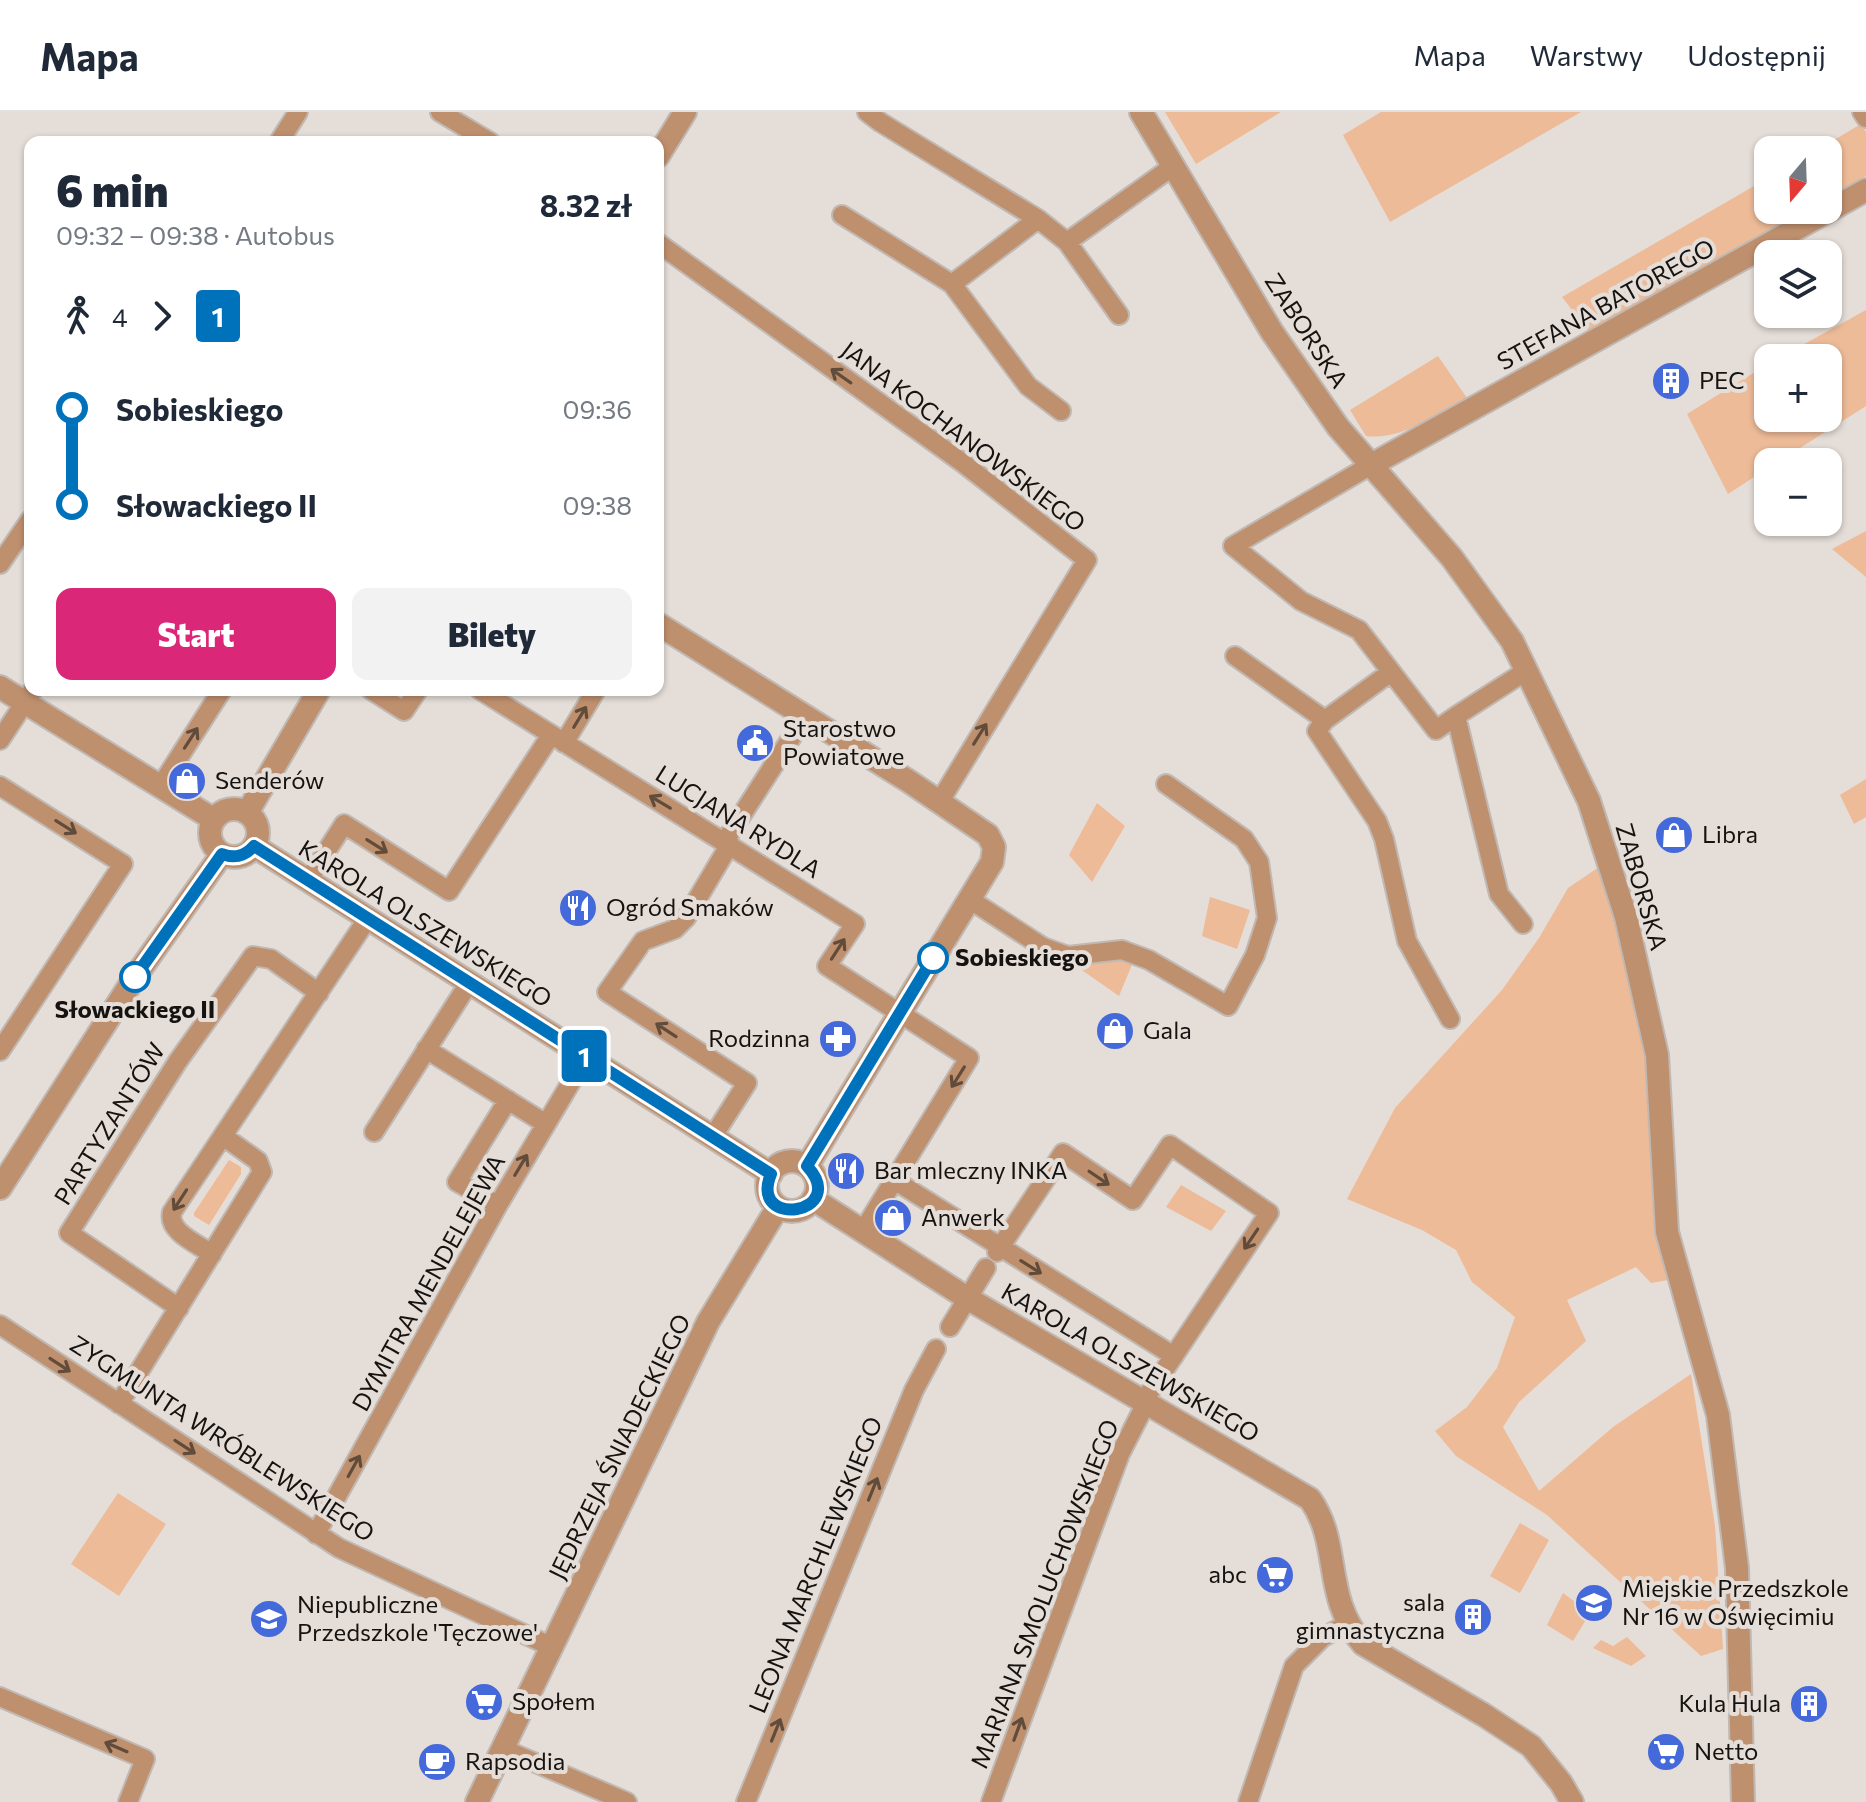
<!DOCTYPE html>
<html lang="pl">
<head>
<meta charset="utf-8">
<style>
	body { margin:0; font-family:Commissioner,sans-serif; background:#f2f2f3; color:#1f2937; height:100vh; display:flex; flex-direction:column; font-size:30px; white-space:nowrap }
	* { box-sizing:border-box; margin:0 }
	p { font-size:26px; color:#747a83 }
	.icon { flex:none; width:44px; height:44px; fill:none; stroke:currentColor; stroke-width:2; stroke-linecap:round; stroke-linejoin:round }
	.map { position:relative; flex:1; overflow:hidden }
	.details { position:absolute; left:24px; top:24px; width:640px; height:560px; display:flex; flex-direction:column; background:#fff; border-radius:16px; box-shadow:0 2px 6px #0004 }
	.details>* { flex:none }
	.badge { padding:0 16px; border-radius:6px; font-size:28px; line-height:52px }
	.needle { width:52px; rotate:199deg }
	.controls { position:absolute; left:1754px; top:24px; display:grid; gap:16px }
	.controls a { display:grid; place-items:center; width:88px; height:88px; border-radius:16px; background:#fff; box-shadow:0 2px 6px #0004; font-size:40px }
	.map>.badge { position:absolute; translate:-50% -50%; box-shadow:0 0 0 4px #fff }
	.legs { display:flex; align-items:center; gap:12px; height:88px; padding:0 32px; font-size:26px }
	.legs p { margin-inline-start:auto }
	.head { display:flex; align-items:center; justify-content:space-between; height:136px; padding:0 32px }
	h1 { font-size:44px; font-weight:800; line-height:60px }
	.action { display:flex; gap:16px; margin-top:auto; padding:16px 32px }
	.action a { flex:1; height:92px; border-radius:16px; background:#db2777; color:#fff; font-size:32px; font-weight:800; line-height:92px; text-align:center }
	.action a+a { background:#f2f2f3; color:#1f2937 }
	ul { padding:0 32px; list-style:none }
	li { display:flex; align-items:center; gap:28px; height:96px; font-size:30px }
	li i { display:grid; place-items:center; width:12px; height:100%; margin:0 10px; background:currentColor }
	li i::after { content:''; width:20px; height:20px; margin:-10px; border:6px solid; border-radius:50%; background:#fff }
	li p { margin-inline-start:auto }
	li:first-child i { background:linear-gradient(#0000 50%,currentColor 0) }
	li:last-child i { background:linear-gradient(currentColor 50%,#0000 0) }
	header { display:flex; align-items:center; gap:48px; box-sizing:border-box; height:112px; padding:0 40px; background:#fff; border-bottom:2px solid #e0e1e3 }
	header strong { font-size:38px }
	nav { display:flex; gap:44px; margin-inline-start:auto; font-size:28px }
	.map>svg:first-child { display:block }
	.green { fill:#edbb98 }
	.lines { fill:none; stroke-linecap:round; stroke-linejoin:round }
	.minor-casing { stroke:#c0b8b3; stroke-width:22 }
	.tertiary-casing { stroke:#c0b8b3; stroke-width:26 }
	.minor { stroke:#bf906e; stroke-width:18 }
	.tertiary { stroke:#bf906e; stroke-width:22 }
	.oneway { stroke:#614b3a }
	.line-1-casing { stroke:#fff; stroke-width:18 }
	.line-1 { stroke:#0072bc; stroke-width:12 }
	.stop-1-dot { fill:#fff; stroke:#0072bc; stroke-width:4 }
	.labels { text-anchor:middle; stroke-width:8; stroke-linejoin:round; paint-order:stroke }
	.street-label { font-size:24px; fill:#151210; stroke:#e5ddd7 }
	.poi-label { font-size:24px; fill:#151210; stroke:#e5ddd7; text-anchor:start }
	.stop-label { font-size:24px; font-weight:bold; fill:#151210; stroke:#e5ddd7; text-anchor:start }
</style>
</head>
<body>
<header>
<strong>Mapa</strong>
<nav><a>Mapa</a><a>Warstwy</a><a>Udostępnij</a></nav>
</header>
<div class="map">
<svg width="1866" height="1690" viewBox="0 0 1866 1690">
	<rect width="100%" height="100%" fill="#e5ddd7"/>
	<path class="green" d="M 1165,0 L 1281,0 L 1196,52 Z
		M 1381,0 L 1581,0 L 1390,110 L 1343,23 Z
		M 1861,12 L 1866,20 L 1866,64 L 1828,85 L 1828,38 L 1817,38 Z
		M 1768,66 L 1768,98 L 1805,98 L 1589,220 L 1562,185 Z
		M 1866,198 L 1866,294 L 1778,350 L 1768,350 L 1768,356 L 1728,382 L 1687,302 L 1768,252 L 1768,306 L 1828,306 L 1828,246 L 1779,246 Z
		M 1438,244 L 1467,286 C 1437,302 1401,329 1366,324 L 1350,298 Z
		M 1866,419 L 1866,465 L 1832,437 Z
		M 1866,667 L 1866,705 L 1854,712 L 1840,683 Z
		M 1097,691 L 1125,714 L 1092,770 L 1069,743 Z
		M 1602,753 L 1618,819 L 1620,836 L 1627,837 L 1642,906 L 1653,1055 L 1653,1105 L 1668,1168 L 1651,1171 L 1636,1155 L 1567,1188 L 1586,1229 L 1519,1290 L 1503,1315 L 1539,1379 L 1613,1315 L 1691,1262 L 1715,1414 L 1723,1537 L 1701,1544 L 1547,1403 L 1456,1344 L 1435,1319 L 1467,1295 L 1497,1256 L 1515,1205 L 1472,1170 L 1456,1138 L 1422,1118 L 1347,1087 L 1395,996 L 1502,878 L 1539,826 L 1568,776 Z
		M 1210,785 L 1250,798 L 1237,837 L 1202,824 Z
		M 1053,838 L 1136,843 L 1119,884 Z
		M 229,1048 L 241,1055 L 241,1062 L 209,1113 L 194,1104 L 194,1101 Z
		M 1181,1073 L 1226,1099 L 1211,1119 L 1166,1095 Z
		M 118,1381 L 166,1412 L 119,1484 L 71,1452 Z
		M 1520,1411 L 1549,1428 L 1520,1481 L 1490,1464 Z
		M 1563,1481 L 1590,1501 L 1573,1529 L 1547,1513 Z
		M 1627,1525 L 1646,1544 L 1631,1554 L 1593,1536 L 1601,1528 L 1613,1534 Z"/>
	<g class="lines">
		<defs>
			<path id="minor" d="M 440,0 L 490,30
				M 867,0 L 880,10 L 1038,107 L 1067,130 L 1119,203
				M 1862,0 L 1866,6
				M 279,30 L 298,0
				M 842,103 L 952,172 L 1028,274 L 1061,299
				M 1067,130 L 1172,55
				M 658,131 L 963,351 L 1087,448 L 940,689
				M 952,172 L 1038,107
				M 1371,353 L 1233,434 L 1301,489 L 1359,518 L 1436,618 L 1456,604 L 1499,782 L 1523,812
				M 0,452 L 30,408
				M 1235,544 L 1325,608 L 1317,619 L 1377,709 L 1384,727 L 1407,829 L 1450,907
				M 371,578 L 404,599 L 418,578
				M 480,578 L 855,812 L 827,854 L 969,946 L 863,1119
				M 1456,604 L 1526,559
				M 1325,608 L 1391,560
				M 0,628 L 33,578
				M 564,631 L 596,578
				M 0,674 L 123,752 L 0,939
				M 160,675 L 222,578
				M 725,729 L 806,603
				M 308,768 L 344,712 L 449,779 L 551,623
				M 969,787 L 1043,835 L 1068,844 L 1122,838 L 1149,848 L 1228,894 L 1255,843 L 1267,806 L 1259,750 L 1244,727 L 1166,672
				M 426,937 L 546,1012
				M 374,1020 L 469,871
				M 712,1026 L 747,971 L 607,880 L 643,829 L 675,817 L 686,806 L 730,732
				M 894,1068 L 1174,1244
				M 498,1093 L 457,1070 L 508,988
				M 997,1140 L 1063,1041 L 1133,1088 L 1170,1033 L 1269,1101 L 1143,1290
				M 212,1142 C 198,1132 167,1120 172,1100 L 368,806
				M 179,1196 L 69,1121 L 178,949 L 253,844 L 271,847 L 319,881
				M 0,1213 L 339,1436 L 552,1535
				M 950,1215 L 986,1156
				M 119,1292 L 262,1060 L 258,1049 L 223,1024
				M 316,1422 L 498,1093 L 586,945
				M 0,1585 L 145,1647 L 128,1690
				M 503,1637 L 627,1690
				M 746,1690 L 914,1278 L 936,1237
				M 991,1690 L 1120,1342 L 1146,1291
				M 1248,1690 L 1294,1554 L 1323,1525 L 1348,1512"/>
			<path id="tertiary" d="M 1141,0 L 1272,220 L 1338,315 L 1452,446 L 1512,529 L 1589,689 L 1626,805 L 1657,943 L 1667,1120 L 1718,1303 L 1737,1456 L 1743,1690
				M 658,44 L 685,0
				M 1371,353 L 1866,78
				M 658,512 L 910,670 L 988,723 L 994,735 L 992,750 L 807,1054
				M 0,575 L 213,707
				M210 721a24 24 0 1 1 48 0a24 24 0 1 1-48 0Z
				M 247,701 L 319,578
				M 254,734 L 771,1062
				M767 1074a25 25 0 1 1 50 0a25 25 0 1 1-50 0Z
				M 0,1076 L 135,865 L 222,742
				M 813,1087 L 967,1186 L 1310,1387 C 1342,1432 1322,1485 1363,1532 L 1484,1603 L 1531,1634 L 1561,1671 L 1572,1690
				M 477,1690 L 708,1210 L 778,1095"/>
		</defs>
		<use href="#minor" class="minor-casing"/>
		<use href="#tertiary" class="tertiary-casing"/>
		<use href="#minor" class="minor"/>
		<use href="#tertiary" class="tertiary"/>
	</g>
	<defs><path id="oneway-shaft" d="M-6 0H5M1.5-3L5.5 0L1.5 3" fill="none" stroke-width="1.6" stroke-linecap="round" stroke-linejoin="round" transform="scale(2)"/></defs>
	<g class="oneway">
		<use href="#oneway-shaft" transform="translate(841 264) rotate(-145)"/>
		<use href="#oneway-shaft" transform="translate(580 605) rotate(-59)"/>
		<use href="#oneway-shaft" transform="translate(980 622) rotate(-58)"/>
		<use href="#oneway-shaft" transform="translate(191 626) rotate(-57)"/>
		<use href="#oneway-shaft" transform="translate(660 690) rotate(-149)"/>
		<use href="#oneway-shaft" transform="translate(66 715) rotate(32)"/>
		<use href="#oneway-shaft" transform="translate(377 734) rotate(32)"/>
		<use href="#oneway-shaft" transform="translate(838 837) rotate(-57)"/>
		<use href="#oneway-shaft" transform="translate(666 918) rotate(-147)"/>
		<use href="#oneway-shaft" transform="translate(958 965) rotate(122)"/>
		<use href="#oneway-shaft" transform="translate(521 1053) rotate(-59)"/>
		<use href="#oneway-shaft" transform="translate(1099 1066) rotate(34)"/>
		<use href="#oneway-shaft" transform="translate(180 1088) rotate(123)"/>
		<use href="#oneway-shaft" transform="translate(1251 1127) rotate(124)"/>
		<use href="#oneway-shaft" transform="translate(1031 1155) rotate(32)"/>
		<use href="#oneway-shaft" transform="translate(60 1253) rotate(33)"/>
		<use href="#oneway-shaft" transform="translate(185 1335) rotate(33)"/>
		<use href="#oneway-shaft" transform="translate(354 1354) rotate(-61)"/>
		<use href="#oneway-shaft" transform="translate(873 1377) rotate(-68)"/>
		<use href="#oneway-shaft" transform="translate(1018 1617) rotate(-70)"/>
		<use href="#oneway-shaft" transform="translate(776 1618) rotate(-68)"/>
		<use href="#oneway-shaft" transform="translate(116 1635) rotate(-157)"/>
	</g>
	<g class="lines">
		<defs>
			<path id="line-1" d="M 135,865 L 222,742 C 235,747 245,744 254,734 L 771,1062 C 748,1118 851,1102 807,1054 L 933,846"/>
		</defs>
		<use href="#line-1" class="line-1-casing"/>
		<use href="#line-1" class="line-1"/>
	</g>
	<defs>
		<symbol id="building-disc" viewBox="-11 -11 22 22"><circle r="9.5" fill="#4369db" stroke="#e5ddd7"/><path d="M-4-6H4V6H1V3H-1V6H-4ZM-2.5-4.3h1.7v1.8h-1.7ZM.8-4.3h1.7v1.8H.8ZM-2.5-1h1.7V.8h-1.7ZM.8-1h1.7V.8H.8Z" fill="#fff"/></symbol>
		<symbol id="civic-disc" viewBox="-11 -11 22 22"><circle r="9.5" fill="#4369db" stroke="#e5ddd7"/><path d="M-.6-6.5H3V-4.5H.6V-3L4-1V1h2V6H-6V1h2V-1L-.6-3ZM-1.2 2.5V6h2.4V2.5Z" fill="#fff"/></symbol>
		<symbol id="shop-disc" viewBox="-11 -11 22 22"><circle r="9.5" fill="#4369db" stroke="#e5ddd7"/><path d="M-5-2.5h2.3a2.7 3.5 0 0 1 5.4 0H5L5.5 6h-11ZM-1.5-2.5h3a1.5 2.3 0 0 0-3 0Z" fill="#fff"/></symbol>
		<symbol id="restaurant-disc" viewBox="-11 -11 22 22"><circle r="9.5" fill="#4369db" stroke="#e5ddd7"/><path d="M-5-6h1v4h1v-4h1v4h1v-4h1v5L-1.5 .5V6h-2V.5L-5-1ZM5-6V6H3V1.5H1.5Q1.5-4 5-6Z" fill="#fff"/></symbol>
		<symbol id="pharmacy-disc" viewBox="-11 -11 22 22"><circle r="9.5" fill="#4369db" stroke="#e5ddd7"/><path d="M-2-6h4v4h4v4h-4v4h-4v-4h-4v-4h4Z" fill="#fff"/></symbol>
		<symbol id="supermarket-disc" viewBox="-11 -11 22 22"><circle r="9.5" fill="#4369db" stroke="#e5ddd7"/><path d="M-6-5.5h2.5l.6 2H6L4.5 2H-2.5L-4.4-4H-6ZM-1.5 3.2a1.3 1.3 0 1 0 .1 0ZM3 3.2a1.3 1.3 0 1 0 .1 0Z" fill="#fff"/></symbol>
		<symbol id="school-disc" viewBox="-11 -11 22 22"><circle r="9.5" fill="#4369db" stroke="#e5ddd7"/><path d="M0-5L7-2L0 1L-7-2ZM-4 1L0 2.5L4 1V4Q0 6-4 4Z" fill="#fff"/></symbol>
		<symbol id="cafe-disc" viewBox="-11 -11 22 22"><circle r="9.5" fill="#4369db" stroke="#e5ddd7"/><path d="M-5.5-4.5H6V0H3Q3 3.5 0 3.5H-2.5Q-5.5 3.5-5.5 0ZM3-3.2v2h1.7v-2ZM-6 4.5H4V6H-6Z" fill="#fff"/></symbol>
	</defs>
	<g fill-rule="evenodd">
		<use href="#building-disc" x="1649" y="247" width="44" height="44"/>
		<use href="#civic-disc" x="733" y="609" width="44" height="44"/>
		<use href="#shop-disc" x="165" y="647" width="44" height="44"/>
		<use href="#shop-disc" x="1652" y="701" width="44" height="44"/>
		<use href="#restaurant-disc" x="556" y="774" width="44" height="44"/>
		<use href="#shop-disc" x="1093" y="897" width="44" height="44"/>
		<use href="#pharmacy-disc" x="816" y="905" width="44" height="44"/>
		<use href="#restaurant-disc" x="824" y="1037" width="44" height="44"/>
		<use href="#shop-disc" x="871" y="1084" width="44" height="44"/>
		<use href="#supermarket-disc" x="1253" y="1441" width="44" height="44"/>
		<use href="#school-disc" x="1572" y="1469" width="44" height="44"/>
		<use href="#building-disc" x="1451" y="1483" width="44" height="44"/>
		<use href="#school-disc" x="247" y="1485" width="44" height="44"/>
		<use href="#supermarket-disc" x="462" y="1568" width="44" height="44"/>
		<use href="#building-disc" x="1787" y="1570" width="44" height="44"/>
		<use href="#supermarket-disc" x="1644" y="1618" width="44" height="44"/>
		<use href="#cafe-disc" x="415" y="1628" width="44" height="44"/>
	</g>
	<g class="stop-1-dot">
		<circle cx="933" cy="846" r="14"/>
		<circle cx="135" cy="865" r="14"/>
	</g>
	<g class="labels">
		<g class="street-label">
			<text transform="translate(1606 193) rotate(-29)" y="8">STEFANA BATOREGO</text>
			<text transform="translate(1306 219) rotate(57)" y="8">ZABORSKA</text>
			<text transform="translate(963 325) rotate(37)" y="8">JANA KOCHANOWSKIEGO</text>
			<text transform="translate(738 710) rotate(32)" y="8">LUCJANA RYDLA</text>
			<text transform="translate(1641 775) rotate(74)" y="8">ZABORSKA</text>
			<text transform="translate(425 812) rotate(32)" y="8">KAROLA OLSZEWSKIEGO</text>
			<text transform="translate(110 1012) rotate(-58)" y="8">PARTYZANTÓW</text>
			<text transform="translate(429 1171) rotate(-61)" y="8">DYMITRA MENDELEJEWA</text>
			<text transform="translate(1130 1251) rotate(30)" y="8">KAROLA OLSZEWSKIEGO</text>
			<text transform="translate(222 1327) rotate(33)" y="8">ZYGMUNTA WRÓBLEWSKIEGO</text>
			<text transform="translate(620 1335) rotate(-64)" y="8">JĘDRZEJA ŚNIADECKIEGO</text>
			<text transform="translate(816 1453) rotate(-68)" y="8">LEONA MARCHLEWSKIEGO</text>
			<text transform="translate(1045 1482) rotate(-69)" y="8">MARIANA SMOLUCHOWSKIEGO</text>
		</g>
		<g class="poi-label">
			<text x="1699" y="277">PEC</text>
			<text x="783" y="625">Starostwo<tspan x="783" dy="28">Powiatowe</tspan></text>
			<text x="215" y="677">Senderów</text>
			<text x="1702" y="731">Libra</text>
			<text x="606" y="804">Ogród Smaków</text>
			<text x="1143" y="927">Gala</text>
			<text x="810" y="935" text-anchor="end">Rodzinna</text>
			<text x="874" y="1067">Bar mleczny INKA</text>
			<text x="921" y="1114">Anwerk</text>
			<text x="1247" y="1471" text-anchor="end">abc</text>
			<text x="1622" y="1485">Miejskie Przedszkole<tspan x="1622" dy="28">Nr 16 w Oświęcimiu</tspan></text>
			<text x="1445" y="1499" text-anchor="end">sala<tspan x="1445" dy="28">gimnastyczna</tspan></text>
			<text x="297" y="1501">Niepubliczne<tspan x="297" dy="28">Przedszkole 'Tęczowe'</tspan></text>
			<text x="512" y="1598">Społem</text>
			<text x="1781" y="1600" text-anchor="end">Kula Hula</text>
			<text x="1694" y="1648">Netto</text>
			<text x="465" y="1658">Rapsodia</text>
		</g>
		<g class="stop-label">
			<text x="955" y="854">Sobieskiego</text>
			<text x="135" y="906" text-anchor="middle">Słowackiego II</text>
		</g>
	</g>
</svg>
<div class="controls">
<a><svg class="needle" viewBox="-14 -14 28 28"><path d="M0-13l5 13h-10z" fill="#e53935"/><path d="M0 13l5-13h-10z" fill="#747a83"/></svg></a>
<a><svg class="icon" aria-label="layers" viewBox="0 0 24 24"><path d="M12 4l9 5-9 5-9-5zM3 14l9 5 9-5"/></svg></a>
<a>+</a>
<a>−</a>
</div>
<b class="badge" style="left:584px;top:944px;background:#0072bc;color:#fff">1</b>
<section class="details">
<div class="head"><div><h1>6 min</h1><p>09:32 – 09:38 · Autobus</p></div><b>8.32 zł</b></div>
<div class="legs"><svg class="icon" aria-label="walk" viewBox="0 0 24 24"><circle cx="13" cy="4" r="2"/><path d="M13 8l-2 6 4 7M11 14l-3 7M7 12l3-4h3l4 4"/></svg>4<svg class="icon" aria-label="forward" viewBox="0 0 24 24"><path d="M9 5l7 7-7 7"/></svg><b class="badge" style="background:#0072bc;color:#fff">1</b></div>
<ul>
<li><i style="color:#0072bc"></i><b>Sobieskiego</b><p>09:36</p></li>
<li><i style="color:#0072bc"></i><b>Słowackiego II</b><p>09:38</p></li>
</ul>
<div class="action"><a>Start</a><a>Bilety</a></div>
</section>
</div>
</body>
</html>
